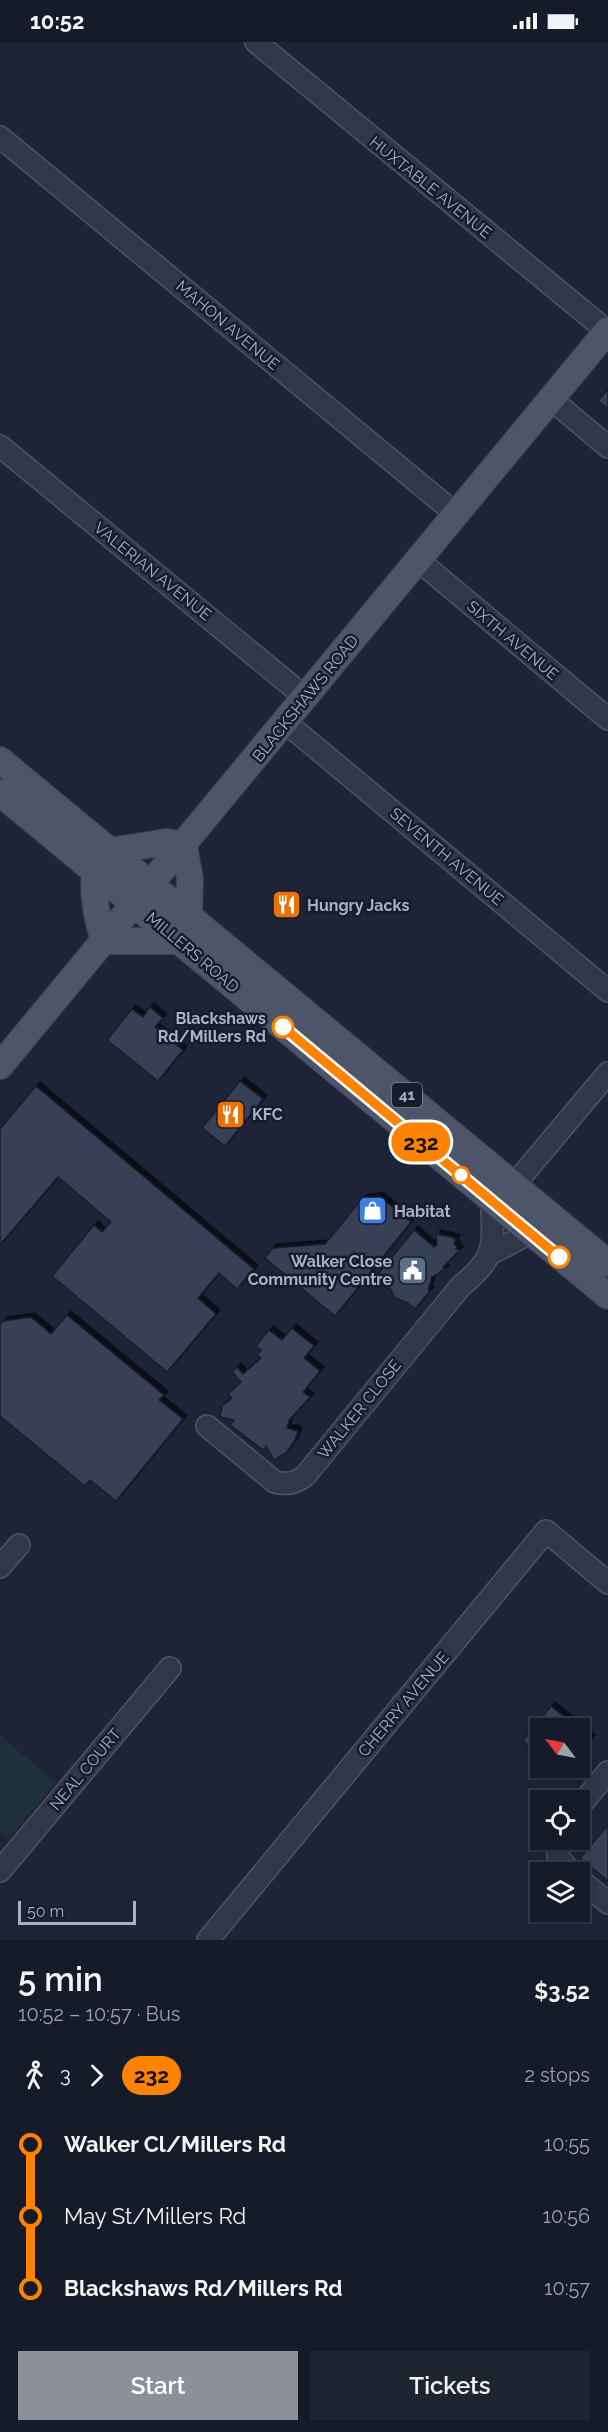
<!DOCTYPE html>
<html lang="en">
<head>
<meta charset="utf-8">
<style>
	body { margin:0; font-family:Raleway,sans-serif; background:#1f2431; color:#f1f3f6; height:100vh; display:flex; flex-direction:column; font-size:22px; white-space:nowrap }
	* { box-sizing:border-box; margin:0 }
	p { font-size:20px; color:#9ea1a8 }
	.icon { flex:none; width:33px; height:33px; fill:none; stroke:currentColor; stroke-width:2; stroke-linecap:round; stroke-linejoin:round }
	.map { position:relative; height:1898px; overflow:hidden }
	.side { display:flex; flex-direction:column; background:#161b29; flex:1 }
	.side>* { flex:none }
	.badge { padding:0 12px; border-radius:20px; font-size:21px; line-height:39px }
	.needle { width:39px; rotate:302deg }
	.buttons { position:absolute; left:530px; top:1676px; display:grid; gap:12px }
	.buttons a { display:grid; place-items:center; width:60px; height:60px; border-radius:0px; background:#161b29; box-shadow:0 3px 9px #0003,0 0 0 2px #353946; font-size:30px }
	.scale { position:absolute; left:18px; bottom:15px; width:118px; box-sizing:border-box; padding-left:6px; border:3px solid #aab0c5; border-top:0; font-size:16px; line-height:21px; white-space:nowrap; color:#aab0c5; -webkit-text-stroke:4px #161c2c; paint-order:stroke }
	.map>.badge { position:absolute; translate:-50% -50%; box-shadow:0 0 0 3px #fff }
	.legs { display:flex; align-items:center; gap:9px; height:66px; padding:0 18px; font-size:20px }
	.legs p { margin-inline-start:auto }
	.overview { display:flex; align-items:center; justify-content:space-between; height:102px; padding:0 18px }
	h1 { font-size:33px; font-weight:600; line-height:45px }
	.cta { display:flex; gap:12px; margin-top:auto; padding:12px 18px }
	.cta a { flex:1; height:69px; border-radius:0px; background:#8c9099; color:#fff; font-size:24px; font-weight:600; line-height:69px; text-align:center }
	.cta a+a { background:#1f2431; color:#f1f3f6 }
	ul { padding:0 18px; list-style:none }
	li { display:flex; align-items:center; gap:21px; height:72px; font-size:22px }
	li i { display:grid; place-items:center; width:9px; height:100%; margin:0 8px; background:currentColor }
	li i::after { content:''; width:15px; height:15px; margin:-8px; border:4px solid; border-radius:50%; background:#161b29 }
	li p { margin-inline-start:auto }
	li:first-child i { background:linear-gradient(#0000 50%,currentColor 0) }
	li:last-child i { background:linear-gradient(currentColor 50%,#0000 0) }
	.status { display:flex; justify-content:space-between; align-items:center; height:42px; padding:0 30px; background:#161b29; direction:ltr }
	.status svg { height:16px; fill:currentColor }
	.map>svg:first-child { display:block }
	.green { fill:#1f3138 }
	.building { fill:#384158; stroke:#181d2e; stroke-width:1.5; filter:url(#shadow) }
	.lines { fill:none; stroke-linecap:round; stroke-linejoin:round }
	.minor-casing { stroke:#4e5366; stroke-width:24 }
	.major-casing { stroke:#3a3f51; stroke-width:28 }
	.minor { stroke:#313648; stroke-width:21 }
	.major { stroke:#4e5568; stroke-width:26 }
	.line-1-casing { stroke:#fff; stroke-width:14 }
	.line-1 { stroke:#ff8200; stroke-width:9 }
	.stop-1-dot { fill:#fff; stroke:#ff8200; stroke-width:3 }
	.labels { text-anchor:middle; stroke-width:5; stroke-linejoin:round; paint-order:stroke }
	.shield { fill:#161c2c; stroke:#7e8497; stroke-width:1.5 }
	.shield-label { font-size:15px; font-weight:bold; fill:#aab0c5 }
	.street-label { font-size:16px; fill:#aab0c5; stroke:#161c2c }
	.poi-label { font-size:16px; font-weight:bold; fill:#aab0c5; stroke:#161c2c; text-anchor:start }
	.stop-label { font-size:16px; font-weight:bold; fill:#aab0c5; stroke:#161c2c; text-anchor:end }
</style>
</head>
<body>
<div class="status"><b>10:52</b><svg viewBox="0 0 49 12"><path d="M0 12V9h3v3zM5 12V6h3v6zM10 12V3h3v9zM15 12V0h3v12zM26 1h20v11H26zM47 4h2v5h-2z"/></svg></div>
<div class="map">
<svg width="608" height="1898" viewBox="0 0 608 1898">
	<defs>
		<filter id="shadow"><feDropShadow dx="4" dy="-4" stdDeviation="0" flood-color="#0009"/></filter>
	</defs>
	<rect width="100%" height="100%" fill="#1d2437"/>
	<path class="green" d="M 0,1693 L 56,1741 L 8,1797 L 0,1790 Z"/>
	<path class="building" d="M 608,347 L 608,367 L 598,359 Z
		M 150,965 L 163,976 L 155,985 L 183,1008 L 158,1039 L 107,998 L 132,967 L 143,975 Z
		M 240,1039 L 263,1057 L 225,1104 L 202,1086 Z
		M 36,1044 L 254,1227 L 237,1247 L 219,1231 L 198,1256 L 216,1272 L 167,1330 L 52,1234 L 94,1183 L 102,1190 L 111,1180 L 58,1135 L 0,1203 L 0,1087 Z
		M 379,1154 L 411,1180 L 335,1274 L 265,1216 L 273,1206 L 325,1202 L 362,1157 Z
		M 414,1188 L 434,1205 L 437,1203 L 436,1192 L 451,1195 L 456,1197 L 454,1202 L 457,1204 L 456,1207 L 460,1208 L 443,1225 L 445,1227 L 432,1235 L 428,1248 L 430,1249 L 415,1267 L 408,1261 L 395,1256 L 391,1248 L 375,1236 Z
		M 67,1273 L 164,1353 L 159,1358 L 183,1377 L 116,1459 L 90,1438 L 85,1444 L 0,1374 L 0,1283 L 3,1279 L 31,1275 L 51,1292 Z
		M 292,1286 L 314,1304 L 304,1316 L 320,1329 L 303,1350 L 310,1355 L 289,1378 L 287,1386 L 298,1389 L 295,1398 L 286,1411 L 274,1418 L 266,1404 L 263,1408 L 230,1383 L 234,1378 L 220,1375 L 222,1364 L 232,1356 L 228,1352 L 241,1340 L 232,1330 L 237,1325 L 243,1332 L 261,1316 L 257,1313 L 261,1308 L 256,1304 L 269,1288 L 282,1298 Z
		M 551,1664 L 578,1686 L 540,1686 L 540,1719 L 529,1709 L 532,1706 L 523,1699 Z
		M 579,1687 L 591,1697 L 579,1712 Z
		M 548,1725 L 568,1725 L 560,1735 Z
		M 608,1783 L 608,1839 L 580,1816 Z"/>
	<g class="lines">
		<defs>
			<path id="minor" d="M 256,0 L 607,289
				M 0,95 L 456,472
				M 551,357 L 608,405
				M 0,404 L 305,655
				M 418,518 L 608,677
				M 285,680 L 608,949
				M 492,1211 L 530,1191
				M 207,1384 L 275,1440 C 288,1443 295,1441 305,1434 L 461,1244 C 499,1213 492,1204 492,1159 L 514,1143 L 608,1031
				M 0,1525 L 19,1503
				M 579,1765 L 608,1730
				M 557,1797 L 558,1815 L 571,1830
				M 0,1829 L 170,1626
				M 579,1837 L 608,1861
				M 208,1898 L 546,1489 L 608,1541"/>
			<path id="major" d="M 0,718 L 608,1221
				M 0,751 L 608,1254
				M 184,804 L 190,837 L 189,874
				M 110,809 L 166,800 L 184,804
				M 95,828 C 92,853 97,875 104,899
				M 104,899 L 180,899
				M 0,1024 L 608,288"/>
		</defs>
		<use href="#minor" class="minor-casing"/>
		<use href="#major" class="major-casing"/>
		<use href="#minor" class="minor"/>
		<use href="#major" class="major"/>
	</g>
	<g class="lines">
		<defs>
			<path id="line-1" d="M 283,985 L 559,1215"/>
		</defs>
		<use href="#line-1" class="line-1-casing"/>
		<use href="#line-1" class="line-1"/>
	</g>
	<defs>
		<symbol id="restaurant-square" viewBox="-11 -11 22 22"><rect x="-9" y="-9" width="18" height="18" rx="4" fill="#e8710a" stroke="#161c2c"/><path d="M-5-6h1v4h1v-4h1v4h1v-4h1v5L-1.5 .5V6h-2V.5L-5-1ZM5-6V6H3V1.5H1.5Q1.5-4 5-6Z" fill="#fff"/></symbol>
		<symbol id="shop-square" viewBox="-11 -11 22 22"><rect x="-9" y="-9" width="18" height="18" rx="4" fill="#3f7fe0" stroke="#161c2c"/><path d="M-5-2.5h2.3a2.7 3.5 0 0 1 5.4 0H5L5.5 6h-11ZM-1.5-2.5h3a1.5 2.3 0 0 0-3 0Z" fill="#fff"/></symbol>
		<symbol id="civic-square" viewBox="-11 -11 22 22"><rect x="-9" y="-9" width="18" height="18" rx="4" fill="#5c6f8a" stroke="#161c2c"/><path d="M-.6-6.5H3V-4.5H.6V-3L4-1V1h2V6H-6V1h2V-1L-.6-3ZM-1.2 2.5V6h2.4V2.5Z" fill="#fff"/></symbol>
	</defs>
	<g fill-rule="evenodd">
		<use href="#restaurant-square" x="270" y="846" width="33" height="33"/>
		<use href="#restaurant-square" x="214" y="1056" width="33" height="33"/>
		<use href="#shop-square" x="356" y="1152" width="33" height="33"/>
		<use href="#civic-square" x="396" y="1212" width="33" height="33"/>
	</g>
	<g class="stop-1-dot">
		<circle cx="283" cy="985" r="10"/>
		<circle cx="461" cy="1133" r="8"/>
		<circle cx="559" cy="1215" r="10"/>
	</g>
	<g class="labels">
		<rect class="shield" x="392" y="1041" width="30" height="24" rx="4.5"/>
		<g class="shield-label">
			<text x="407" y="1058">41</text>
		</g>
		<g class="street-label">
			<text transform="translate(431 145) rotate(39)" y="6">HUXTABLE AVENUE</text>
			<text transform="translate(228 283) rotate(40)" y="6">MAHON AVENUE</text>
			<text transform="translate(153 529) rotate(39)" y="6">VALERIAN AVENUE</text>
			<text transform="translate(513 598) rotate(40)" y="6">SIXTH AVENUE</text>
			<text transform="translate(305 656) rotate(-51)" y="6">BLACKSHAWS ROAD</text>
			<text transform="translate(447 814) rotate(40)" y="6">SEVENTH AVENUE</text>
			<text transform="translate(193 910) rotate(40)" y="6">MILLERS ROAD</text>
			<text transform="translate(359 1367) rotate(-51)" y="6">WALKER CLOSE</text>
			<text transform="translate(403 1662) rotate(-50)" y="6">CHERRY AVENUE</text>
			<text transform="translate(85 1727) rotate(-50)" y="6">NEAL COURT</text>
		</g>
		<g class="poi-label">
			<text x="307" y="869">Hungry Jacks</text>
			<text x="252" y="1078">KFC</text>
			<text x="394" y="1175">Habitat</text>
			<text x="392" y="1225" text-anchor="end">Walker Close<tspan x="392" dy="18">Community Centre</tspan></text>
		</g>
		<g class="stop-label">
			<text x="266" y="982">Blackshaws<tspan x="266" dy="18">Rd/Millers Rd</tspan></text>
		</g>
	</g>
</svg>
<div class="buttons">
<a><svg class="needle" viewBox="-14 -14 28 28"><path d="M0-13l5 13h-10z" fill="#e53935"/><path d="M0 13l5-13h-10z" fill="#9ea1a8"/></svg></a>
<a><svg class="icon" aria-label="locate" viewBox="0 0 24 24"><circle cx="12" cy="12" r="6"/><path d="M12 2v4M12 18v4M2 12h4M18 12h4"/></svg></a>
<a><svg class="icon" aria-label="layers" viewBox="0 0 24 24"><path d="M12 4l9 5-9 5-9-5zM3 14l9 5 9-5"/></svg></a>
</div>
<div class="scale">50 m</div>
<b class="badge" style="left:421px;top:1100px;background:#ff8200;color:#111">232</b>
</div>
<section class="side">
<div class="overview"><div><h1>5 min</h1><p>10:52 – 10:57 · Bus</p></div><b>$3.52</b></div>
<div class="legs"><svg class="icon" aria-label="walk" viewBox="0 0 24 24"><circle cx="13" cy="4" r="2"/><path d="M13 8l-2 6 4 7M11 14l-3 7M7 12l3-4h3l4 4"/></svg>3<svg class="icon" aria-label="forward" viewBox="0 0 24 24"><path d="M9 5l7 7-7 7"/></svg><b class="badge" style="background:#ff8200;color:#111">232</b><p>2 stops</p></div>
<ul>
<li><i style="color:#ff8200"></i><b>Walker Cl/Millers Rd</b><p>10:55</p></li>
<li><i style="color:#ff8200"></i><span>May St/Millers Rd</span><p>10:56</p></li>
<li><i style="color:#ff8200"></i><b>Blackshaws Rd/Millers Rd</b><p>10:57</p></li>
</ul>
<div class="cta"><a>Start</a><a>Tickets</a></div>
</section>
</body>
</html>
